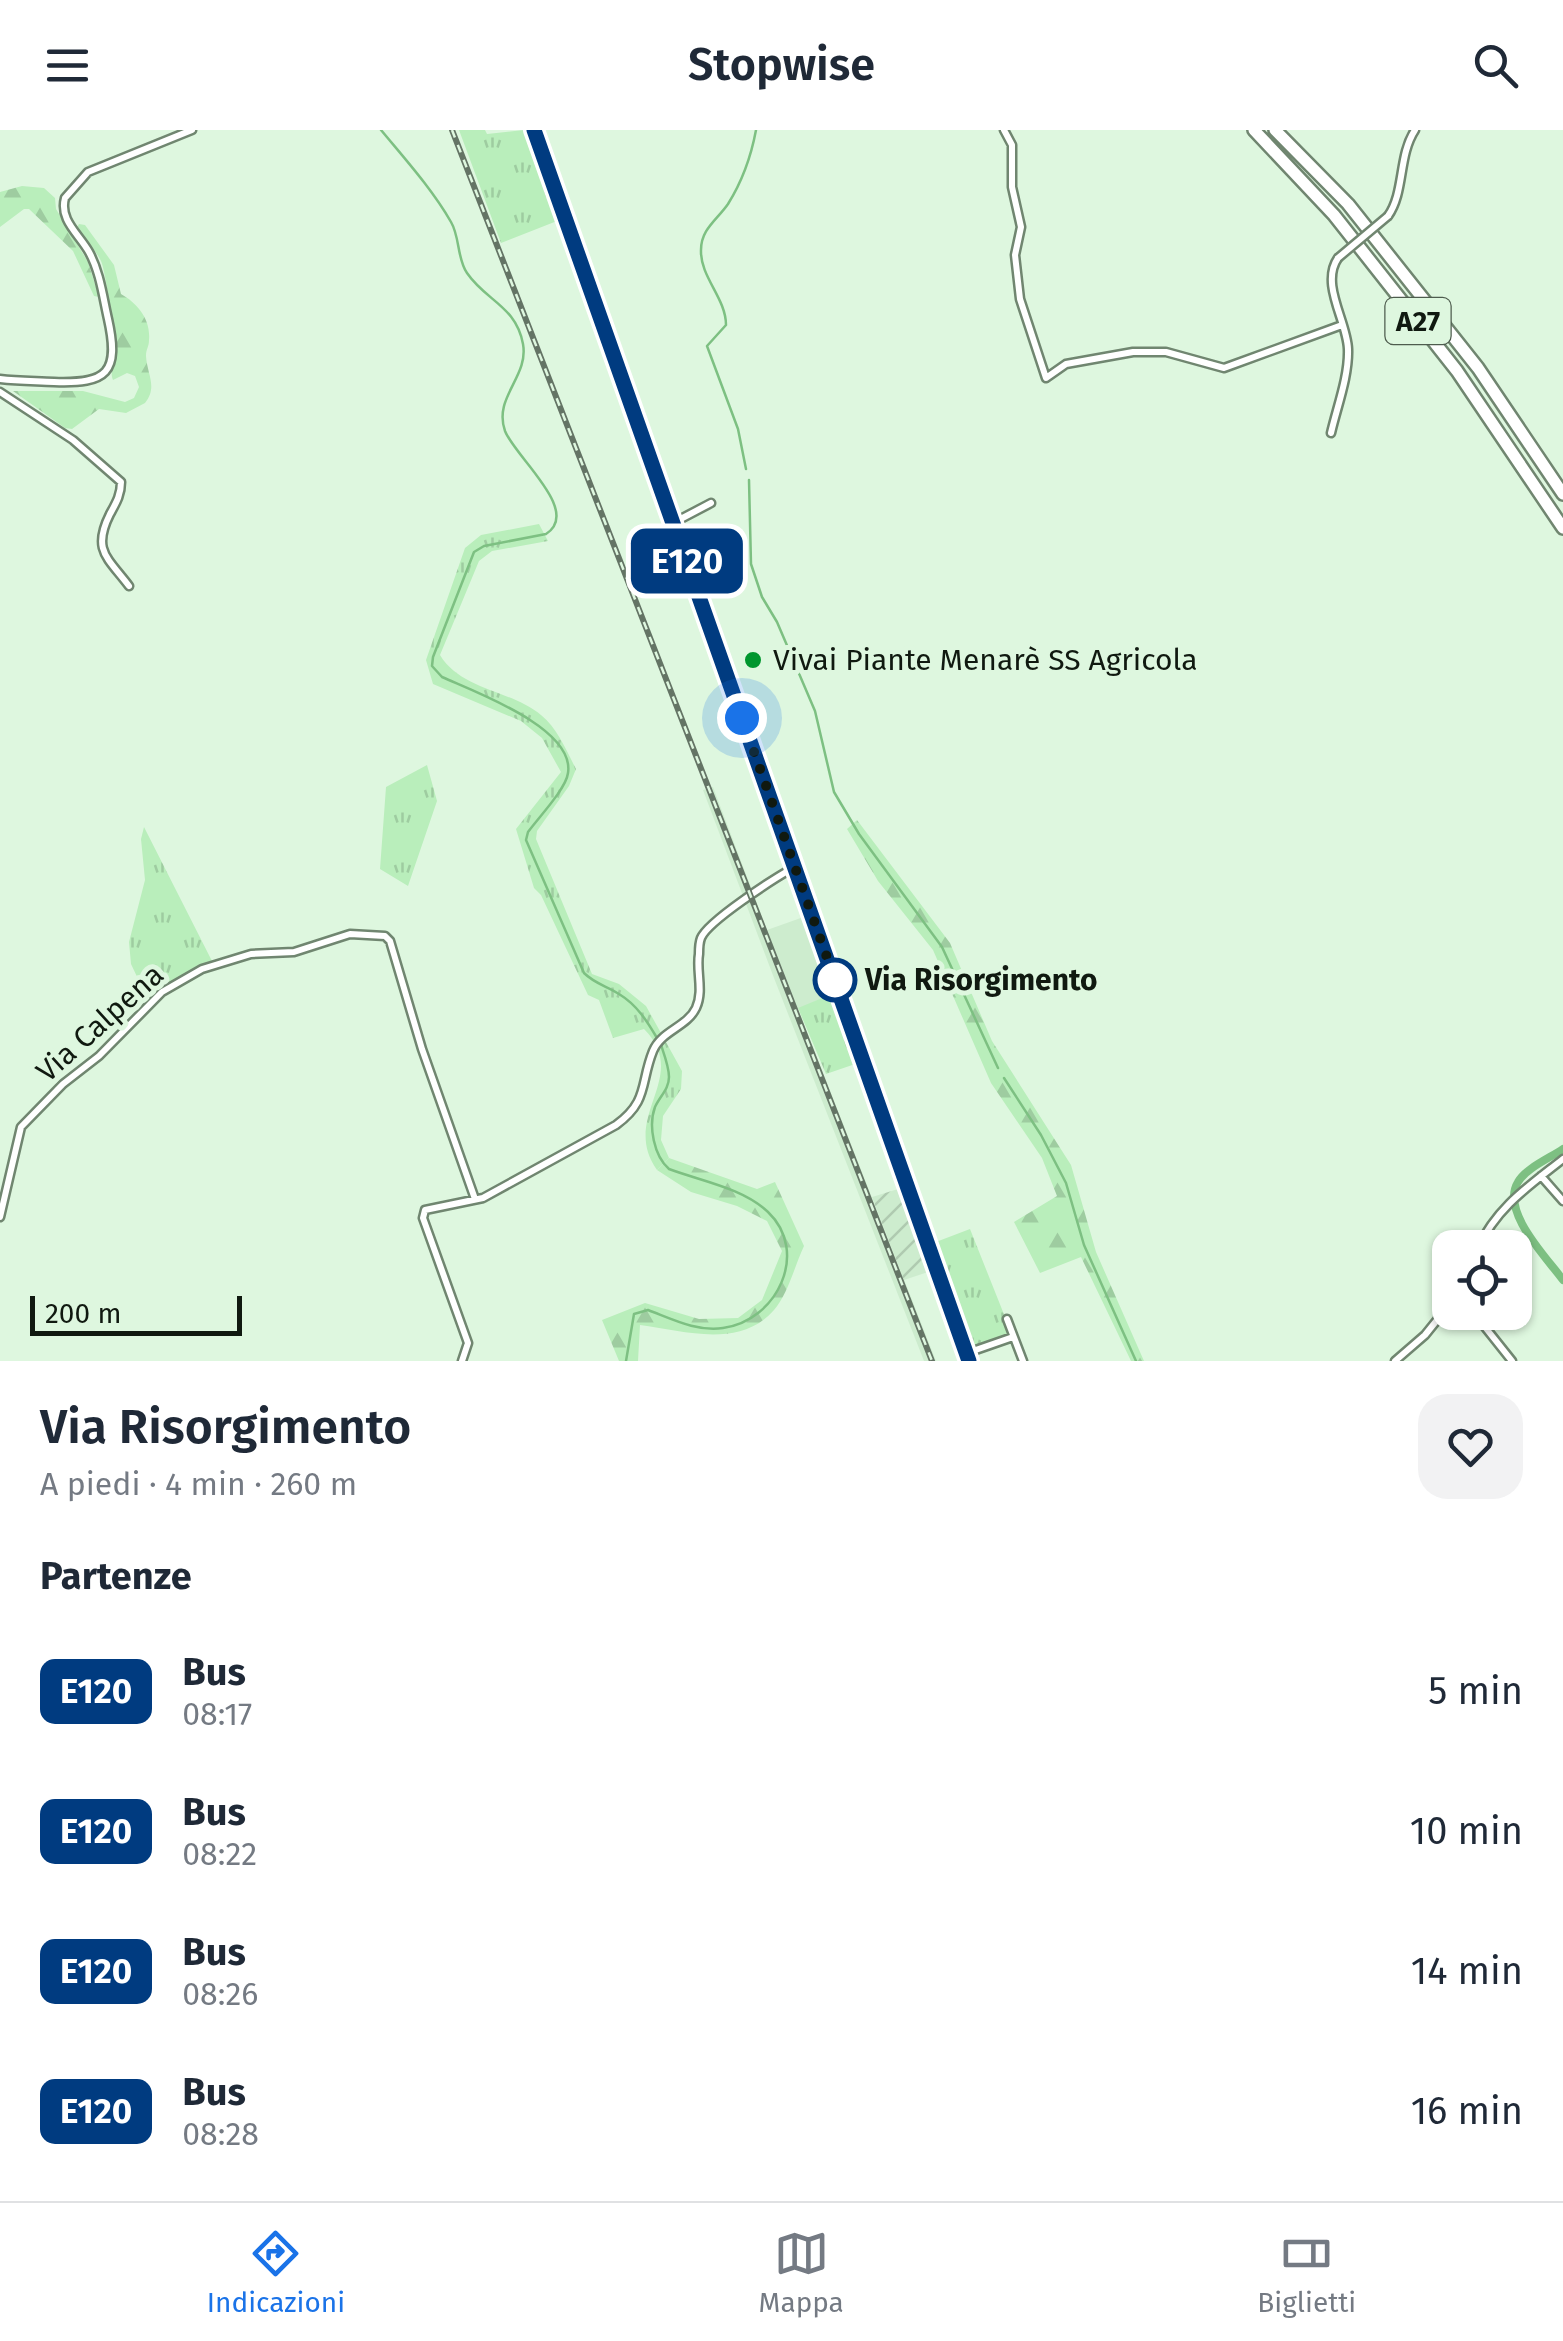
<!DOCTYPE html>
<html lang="it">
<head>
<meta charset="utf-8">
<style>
	body { margin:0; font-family:"Fira Sans",sans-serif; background:#f2f2f3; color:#1f2937; height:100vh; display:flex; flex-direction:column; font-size:38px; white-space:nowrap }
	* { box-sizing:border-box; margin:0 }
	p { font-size:32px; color:#747a83 }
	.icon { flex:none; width:55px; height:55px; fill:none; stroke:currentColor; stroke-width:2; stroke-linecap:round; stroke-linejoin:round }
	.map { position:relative; height:1231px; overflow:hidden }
	.side { display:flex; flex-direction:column; background:#fff; flex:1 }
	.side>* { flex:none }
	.badge { padding:0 20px; border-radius:15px; font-size:35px; line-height:65px }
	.controls { position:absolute; left:1432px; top:1100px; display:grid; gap:20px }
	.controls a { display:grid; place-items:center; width:100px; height:100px; border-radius:20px; background:#fff; box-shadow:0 2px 8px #0004; font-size:50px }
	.scale { position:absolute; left:30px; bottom:25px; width:212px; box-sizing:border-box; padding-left:10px; border:5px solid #101910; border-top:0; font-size:28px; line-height:35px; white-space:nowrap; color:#101910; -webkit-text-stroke:8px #def7df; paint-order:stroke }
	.you { position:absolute; width:50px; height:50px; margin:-25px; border:8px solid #fff; border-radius:50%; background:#1a73e8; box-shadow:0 0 0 15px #1a73e833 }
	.map>.badge { position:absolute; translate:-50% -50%; box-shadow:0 0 0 5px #fff }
	h2 { padding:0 40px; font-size:38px; line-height:90px }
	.round { display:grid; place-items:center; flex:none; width:105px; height:105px; border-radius:30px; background:#f2f2f3 }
	.head { display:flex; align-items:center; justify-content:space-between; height:170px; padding:0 40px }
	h1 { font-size:48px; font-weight:600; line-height:75px }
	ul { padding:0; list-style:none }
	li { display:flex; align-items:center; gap:30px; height:140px; padding:0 40px }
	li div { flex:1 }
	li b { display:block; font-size:38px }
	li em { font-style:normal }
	li .badge { min-width:110px; font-weight:700; text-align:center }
	header { display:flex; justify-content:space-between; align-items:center; height:130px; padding:0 40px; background:#fff; font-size:45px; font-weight:600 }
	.dock { display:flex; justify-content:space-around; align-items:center; height:140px; border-top:2px solid #e0e1e3; background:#fff; font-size:28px; color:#747a83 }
	.dock a { display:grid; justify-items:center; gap:5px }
	.dock .on { color:#1a73e8 }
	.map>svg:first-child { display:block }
	.built { fill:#cdecce }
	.industrial { fill:url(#industrial-furrows) }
	.grass { fill:url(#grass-tufts) }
	.forest { fill:url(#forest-firs) }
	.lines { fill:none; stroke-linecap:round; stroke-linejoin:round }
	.stream { stroke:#7dc082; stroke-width:2.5 }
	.canal { stroke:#7dc082; stroke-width:8 }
	.minor-casing { stroke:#708670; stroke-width:11 }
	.primary-casing { stroke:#708670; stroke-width:15 }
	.motorway-casing { stroke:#708670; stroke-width:16 }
	.minor { stroke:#fff; stroke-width:6 }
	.primary { stroke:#fff; stroke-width:10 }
	.motorway { stroke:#fff; stroke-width:11 }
	.rail-casing { stroke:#647465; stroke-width:6 }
	.rail { stroke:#def7df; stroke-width:2.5; stroke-dasharray:8; stroke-linecap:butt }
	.minor-bridge-casing { stroke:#708670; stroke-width:11; stroke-linecap:butt }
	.minor-bridge { stroke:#fff; stroke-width:6 }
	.line-casing { stroke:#fff; stroke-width:22 }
	.line { stroke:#003b80; stroke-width:15 }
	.walk { stroke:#101910; stroke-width:10; stroke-dasharray:0 18 }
	.poi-dot { fill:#00962e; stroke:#def7df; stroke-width:4 }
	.stop-dot { fill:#fff; stroke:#003b80; stroke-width:5 }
	.labels { text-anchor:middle; stroke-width:10; stroke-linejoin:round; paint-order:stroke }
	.shield { fill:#def7df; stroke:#4e5c4e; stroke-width:2.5 }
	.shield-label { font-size:28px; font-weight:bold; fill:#101910 }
	.poi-label { font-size:30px; fill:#101910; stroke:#def7df; text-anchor:start }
	.stop-label { font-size:30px; font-weight:bold; fill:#101910; stroke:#def7df; text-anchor:start }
	.street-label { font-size:30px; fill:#101910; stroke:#def7df }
</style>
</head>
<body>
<header><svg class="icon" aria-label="menu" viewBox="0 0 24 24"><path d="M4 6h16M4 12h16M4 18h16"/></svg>Stopwise<svg class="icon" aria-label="search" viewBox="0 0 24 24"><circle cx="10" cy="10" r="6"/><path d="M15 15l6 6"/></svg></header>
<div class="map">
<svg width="1563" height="1231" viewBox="0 0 1563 1231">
	<defs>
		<pattern id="industrial-furrows" width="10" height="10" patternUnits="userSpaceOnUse" patternTransform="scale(2.5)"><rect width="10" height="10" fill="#cdecce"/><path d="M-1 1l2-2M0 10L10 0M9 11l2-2" fill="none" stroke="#afcab0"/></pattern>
		<pattern id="grass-tufts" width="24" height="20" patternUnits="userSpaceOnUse" patternTransform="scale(2.5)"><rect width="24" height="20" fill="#b9eebb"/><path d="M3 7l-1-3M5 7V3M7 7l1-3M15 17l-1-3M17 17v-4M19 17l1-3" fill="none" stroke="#9ecca0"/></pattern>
		<pattern id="forest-firs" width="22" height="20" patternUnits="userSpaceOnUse" patternTransform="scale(2.5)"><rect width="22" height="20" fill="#b9eebb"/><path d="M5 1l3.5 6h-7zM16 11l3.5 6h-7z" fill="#9ecca0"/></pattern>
	</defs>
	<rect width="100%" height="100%" fill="#def7df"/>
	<path class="built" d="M 713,657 L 767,800 L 812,784 L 839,861 L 798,879 L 936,1231 L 924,1231 L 774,848 L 703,660 Z"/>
	<path class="industrial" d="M 908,1056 L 937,1139 L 904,1150 L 872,1067 Z"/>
	<path class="grass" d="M 459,0 L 485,0 L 487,4 L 524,0 L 557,91 L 501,113 Z
		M 539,394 L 548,411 L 492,421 L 479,431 L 440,525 C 461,560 511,560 541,585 C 558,599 566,620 576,639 L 569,656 L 537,701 L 536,709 L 592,844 L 619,854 L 646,876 L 682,941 L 681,959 L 663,986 L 661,1010 L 669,1028 L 657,1040 C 619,986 692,947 644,899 L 613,908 L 599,870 L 588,865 L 541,765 L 534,758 L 516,699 L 561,642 L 542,608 L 521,591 L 433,554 L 426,530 L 465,418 L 481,405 Z
		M 427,635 L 437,671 L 408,756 L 380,739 L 386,657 Z
		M 144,697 L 214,835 L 149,872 L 131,834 L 129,812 L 145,750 L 141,709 Z
		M 839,861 L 864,931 L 826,944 L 798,878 Z
		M 970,1099 L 1013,1207 L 967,1224 L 928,1115 Z"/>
	<path class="forest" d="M 22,56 L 44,58 L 55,68 L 56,79 L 88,132 L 99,167 L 94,166 L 73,121 L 29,79 L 24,79 L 0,97 L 0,62 Z
		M 79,94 L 85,95 L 114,135 L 121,164 C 137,173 151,189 149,210 C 149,217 146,219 146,226 C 147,244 158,257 145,273 L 126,283 L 99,279 L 72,299 L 65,298 L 13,261 L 83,261 L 125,272 L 134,268 L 139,257 L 135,246 L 127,243 L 113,250 C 109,240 115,231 114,219 C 114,205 106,142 101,131 C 95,119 85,109 76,99 Z
		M 857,690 L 950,813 L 992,911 L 1071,1035 L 1096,1122 L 1144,1231 L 1131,1231 L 1081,1127 L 1040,1143 L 1014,1092 L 1057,1066 L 1042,1028 L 991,953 L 933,820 L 878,751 L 847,699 Z
		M 669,1028 L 757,1059 L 775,1052 L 804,1116 C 795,1135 788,1164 774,1180 C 740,1219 684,1201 640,1195 L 638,1231 L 619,1231 L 602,1190 L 645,1173 L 699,1189 L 738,1188 L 762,1170 L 782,1121 L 767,1091 L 737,1076 L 691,1062 L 657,1040 Z"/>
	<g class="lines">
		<path class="stream" d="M 381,0 C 405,29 432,59 451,92 C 460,107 457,129 467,143 C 486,171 516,176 523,214 C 529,247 493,267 505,301 C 515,327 582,381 546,404 L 484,416 L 474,422 L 433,527 L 432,536 L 442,547 C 475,562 575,598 568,643 C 566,659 538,688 528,702 L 526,710 L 584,843 C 595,854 607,856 619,864 C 637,875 647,891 657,908
			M 746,339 L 738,299 L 707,216 L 726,195 C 726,168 700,147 701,120 C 701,99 717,90 728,74 C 743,50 751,27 756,0
			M 749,350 L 751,434 L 762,467 L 777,492 L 815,581 L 834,662 L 859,704 L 942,817 L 998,938
			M 1004,948 L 1041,1005 L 1066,1053 L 1084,1115 L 1136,1231
			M 626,1231 L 634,1184 L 648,1180 C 672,1189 697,1202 723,1198 C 777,1191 810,1122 768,1082 C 743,1058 701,1051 669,1039 C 654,1026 648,996 655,977 C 660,966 669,959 669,947 C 669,937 664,924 661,915"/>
		<path class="canal" d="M 1563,1019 C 1550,1028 1526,1038 1518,1052 C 1500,1081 1547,1128 1563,1150"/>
		<defs>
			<path id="minor" d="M 1004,0 L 1012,15 L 1012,57 L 1021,97 L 1015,125 L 1020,169 L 1046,248 L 1066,234 L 1133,222 L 1166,222 L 1224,238 L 1342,195
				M 1388,86 C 1405,62 1398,26 1415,0
				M 0,249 C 18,251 36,251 54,252 C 107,254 120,243 108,189 C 103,167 100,142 89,122 C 79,104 59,90 65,68 L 88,42 L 192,0
				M 0,262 L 73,310 L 121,352 C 121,365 116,373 110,384 C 92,420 107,427 129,456
				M 1331,303 C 1337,277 1349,246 1348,219 C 1347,191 1320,154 1338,128
				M 673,393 L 711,373
				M 1541,1046 L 1563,1071
				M 0,1087 L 21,997 L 63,954 L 99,926 L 162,862 L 202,839 L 251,824 L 294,822 L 350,804 L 385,806 L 390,811 L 422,919 L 475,1069
				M 1478,1118 C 1497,1077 1529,1056 1563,1029
				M 1473,1182 L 1512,1231
				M 1007,1189 L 1023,1231
				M 967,1223 L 1013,1207
				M 462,1231 L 468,1213 L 423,1088 L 425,1080 L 483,1068 L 616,995 C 649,971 640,953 653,921 C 661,901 687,897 696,878 C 704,861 696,841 699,824 C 699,818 699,813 701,808 C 708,791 775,748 793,738
				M 1395,1231 L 1425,1205 L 1450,1174"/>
			<path id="primary" d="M 534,0 L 969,1231"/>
			<path id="motorway" d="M 1254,0 L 1334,85 L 1457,241 L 1563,398
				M 1275,0 L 1348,74 L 1478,238 L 1563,364"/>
		</defs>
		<use href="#minor" class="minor-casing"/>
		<use href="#primary" class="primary-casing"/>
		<use href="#motorway" class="motorway-casing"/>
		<use href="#minor" class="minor"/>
		<use href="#primary" class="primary"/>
		<use href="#motorway" class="motorway"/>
		<defs>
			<path id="rail" d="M 452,0 L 932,1231"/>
		</defs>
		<use href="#rail" class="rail-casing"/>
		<use href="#rail" class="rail"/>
		<defs>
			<path id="minor-bridge" d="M 1338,128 L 1388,86"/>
		</defs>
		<use href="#minor-bridge" class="minor-bridge-casing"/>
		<use href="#minor-bridge" class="minor-bridge"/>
	</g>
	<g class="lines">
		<defs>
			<path id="line" d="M 534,0 L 969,1231"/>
		</defs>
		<use href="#line" class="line-casing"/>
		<use href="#line" class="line"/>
		<path class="walk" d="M 742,588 L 835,850"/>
	</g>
	<circle class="poi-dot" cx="753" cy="530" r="10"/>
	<circle class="stop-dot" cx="835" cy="850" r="20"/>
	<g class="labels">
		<rect class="shield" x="1385.5" y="168" width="65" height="46" rx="8"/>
		<g class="shield-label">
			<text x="1418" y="201">A27</text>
		</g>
		<g class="poi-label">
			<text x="773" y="540">Vivai Piante Menarè SS Agricola</text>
		</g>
		<g class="stop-label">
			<text x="865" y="860">Via Risorgimento</text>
		</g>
		<g class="street-label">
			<text transform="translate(100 893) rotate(-42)" y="10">Via Calpena</text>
		</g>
	</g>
</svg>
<div class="controls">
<a><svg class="icon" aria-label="locate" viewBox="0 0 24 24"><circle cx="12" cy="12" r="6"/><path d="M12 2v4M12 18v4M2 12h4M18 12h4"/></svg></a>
</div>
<div class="scale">200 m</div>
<div class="you" style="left:742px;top:588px"></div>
<b class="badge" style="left:687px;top:431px;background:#003b80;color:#fff">E120</b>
</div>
<section class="side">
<div class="head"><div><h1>Via Risorgimento</h1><p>A piedi · 4 min · 260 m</p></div><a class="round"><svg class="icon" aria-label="heart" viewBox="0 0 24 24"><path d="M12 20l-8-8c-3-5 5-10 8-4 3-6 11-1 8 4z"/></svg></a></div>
<h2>Partenze</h2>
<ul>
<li><span class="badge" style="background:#003b80;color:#fff">E120</span><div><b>Bus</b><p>08:17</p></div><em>5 min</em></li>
<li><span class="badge" style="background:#003b80;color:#fff">E120</span><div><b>Bus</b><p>08:22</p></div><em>10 min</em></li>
<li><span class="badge" style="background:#003b80;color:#fff">E120</span><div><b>Bus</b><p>08:26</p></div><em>14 min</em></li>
<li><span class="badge" style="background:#003b80;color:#fff">E120</span><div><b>Bus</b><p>08:28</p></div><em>16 min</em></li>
</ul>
</section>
<nav class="dock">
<a class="on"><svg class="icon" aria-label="directions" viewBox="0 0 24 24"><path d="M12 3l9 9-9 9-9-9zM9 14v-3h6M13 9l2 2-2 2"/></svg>Indicazioni</a>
<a><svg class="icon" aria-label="map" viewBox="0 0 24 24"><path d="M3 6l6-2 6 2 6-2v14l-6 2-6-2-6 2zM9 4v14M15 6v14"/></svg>Mappa</a>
<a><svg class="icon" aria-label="tickets" viewBox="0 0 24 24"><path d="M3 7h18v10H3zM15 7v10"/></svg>Biglietti</a>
</nav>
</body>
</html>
